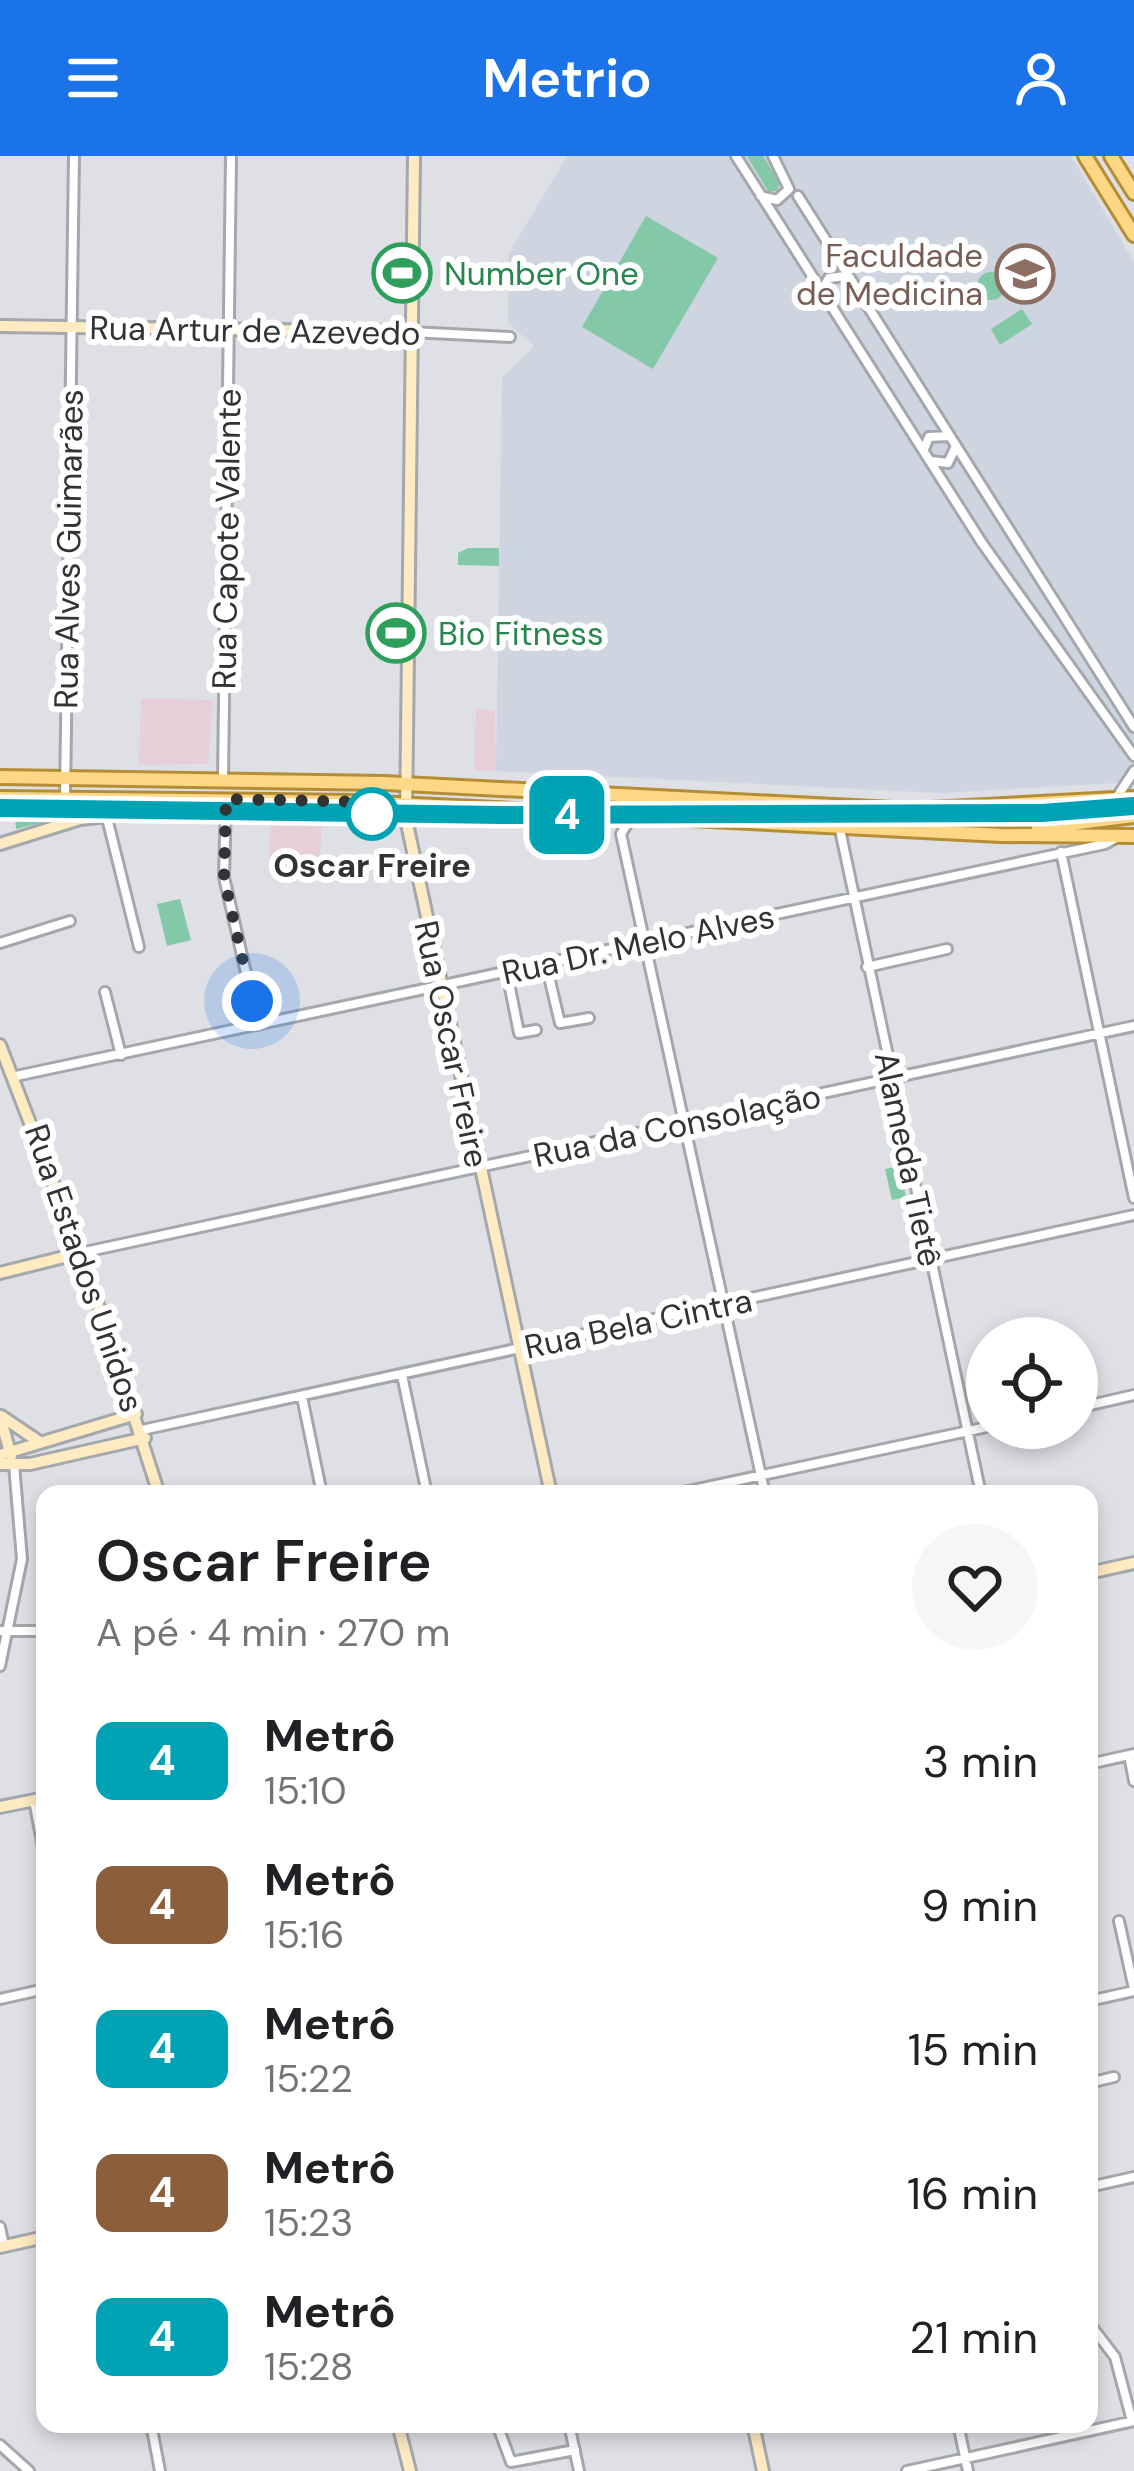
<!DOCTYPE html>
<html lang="pt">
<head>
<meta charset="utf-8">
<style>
	body { margin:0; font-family:"DM Sans",sans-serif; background:#f6f6f6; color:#202124; height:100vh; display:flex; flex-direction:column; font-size:45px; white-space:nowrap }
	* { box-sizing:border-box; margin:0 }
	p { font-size:39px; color:#757577 }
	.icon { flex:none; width:66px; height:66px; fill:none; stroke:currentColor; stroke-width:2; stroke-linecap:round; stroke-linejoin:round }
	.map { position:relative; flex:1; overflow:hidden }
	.drawer { position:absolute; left:36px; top:1329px; width:1062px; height:948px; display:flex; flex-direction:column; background:#fff; border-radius:24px; box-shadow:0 6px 18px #0003 }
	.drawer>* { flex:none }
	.badge { padding:0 24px; border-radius:18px; font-size:42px; line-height:78px }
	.buttons { position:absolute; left:966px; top:1161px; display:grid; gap:24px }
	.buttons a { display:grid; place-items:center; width:132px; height:132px; border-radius:50%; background:#fff; box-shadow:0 6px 18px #0003; font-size:60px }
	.you { position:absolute; width:60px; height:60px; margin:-30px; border:9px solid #fff; border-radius:50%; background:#1a73e8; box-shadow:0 0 0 18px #1a73e833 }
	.map>.badge { position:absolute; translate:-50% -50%; box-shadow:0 0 0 6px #fff }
	.round { display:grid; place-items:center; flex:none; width:126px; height:126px; border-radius:63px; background:#f6f6f6 }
	.summary { display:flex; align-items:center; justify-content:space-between; height:204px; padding:0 60px }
	h1 { font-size:57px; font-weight:600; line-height:90px }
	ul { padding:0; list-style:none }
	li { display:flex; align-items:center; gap:36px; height:144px; padding:0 60px }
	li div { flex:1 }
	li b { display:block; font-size:45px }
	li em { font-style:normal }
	li .badge { min-width:132px; font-weight:700; text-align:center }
	header { display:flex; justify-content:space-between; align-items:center; height:156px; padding:0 60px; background:#1a73e8; color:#fff; font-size:54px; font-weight:600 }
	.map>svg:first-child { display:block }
	.commercial { fill:#e7cfda }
	.built { fill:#ced4e0 }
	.green { fill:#83c8a7 }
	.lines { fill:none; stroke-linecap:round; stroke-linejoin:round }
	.street-casing { stroke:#a4a7ac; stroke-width:14 }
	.secondary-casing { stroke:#a4a7ac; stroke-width:16 }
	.primary-casing { stroke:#b58d35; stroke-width:18 }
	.street { stroke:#fff; stroke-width:8 }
	.secondary { stroke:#feebc2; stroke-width:10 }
	.primary { stroke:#fdd786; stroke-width:12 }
	.line-casing { stroke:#fff; stroke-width:27 }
	.line { stroke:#00a3b4; stroke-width:18 }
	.walk { stroke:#323335; stroke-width:12; stroke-dasharray:0 21.6 }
	.stop-dot { fill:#fff; stroke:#00a3b4; stroke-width:6 }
	.labels { text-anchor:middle; stroke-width:12; stroke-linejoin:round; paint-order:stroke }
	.education-label { font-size:33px; fill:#785e54; stroke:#fff; text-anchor:end }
	.leisure-label { font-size:33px; fill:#27864d; stroke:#fff; text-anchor:start }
	.street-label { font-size:33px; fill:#323335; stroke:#fff }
	.stop-label { font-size:33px; font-weight:bold; fill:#323335; stroke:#fff }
</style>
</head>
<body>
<header><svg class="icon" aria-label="menu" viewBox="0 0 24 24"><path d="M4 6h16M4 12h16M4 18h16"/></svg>Metrio<svg class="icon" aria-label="person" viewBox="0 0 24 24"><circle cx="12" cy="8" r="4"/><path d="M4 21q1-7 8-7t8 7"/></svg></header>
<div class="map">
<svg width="1134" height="2315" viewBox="0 0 1134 2315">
	<rect width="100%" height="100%" fill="#dee0e6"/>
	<path class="commercial" d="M 141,542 L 213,544 L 208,608 L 139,609 Z
		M 476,553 L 495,554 L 496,615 L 474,614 Z
		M 322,655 L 320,703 L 269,704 L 271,656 Z"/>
	<path class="built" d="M 567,0 L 1071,0 L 1134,106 L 1134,626 L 939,637 L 496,615 L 502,222 L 534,190 L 508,167 L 509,97 Z"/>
	<path class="green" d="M 747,0 L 763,0 L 779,26 L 778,35 L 768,35 Z
		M 646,60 L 718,102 L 653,213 L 582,171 Z
		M977 130a14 14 0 1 1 28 0a14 14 0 1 1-28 0Z
		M 1022,153 L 1032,168 L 1000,189 L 991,173 Z
		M 468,392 L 499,392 L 499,410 L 458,409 L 458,397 Z
		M 14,645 L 127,646 L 16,673 Z
		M 180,743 L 191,784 L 167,790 L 157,748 Z
		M 895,991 L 906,1041 L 892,1044 L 885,1013 L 894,1011 L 890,993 Z"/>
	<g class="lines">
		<defs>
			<path id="street" d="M 736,0 L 982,387 L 1134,600
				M 761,40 L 777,44 L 789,33 L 773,0
				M 798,40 L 1134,571
				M 822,134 L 829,122 L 846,120
				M 411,176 L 510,181
				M 924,293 L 929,281 L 948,280
				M 931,305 L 948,307 L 956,290
				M 223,623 L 231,0
				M 65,643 L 74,0
				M 226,644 L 224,721 L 258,869
				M 1115,644 L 1134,615
				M 106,658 L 139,791
				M 632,660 L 621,678 L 765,1338
				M 839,669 L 981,1338
				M 1061,696 L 1134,1042
				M 0,787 L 70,765
				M 546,808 L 560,867 L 589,862
				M 867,811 L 947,793
				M 507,817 L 519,877 L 536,874
				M 105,836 L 121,899
				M 16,920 L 1105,688 L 1116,682
				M 80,1097 L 1134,870
				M 402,1219 L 427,1338
				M 302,1241 L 322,1338
				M 1077,1252 L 1134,1239
				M 142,1274 L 1134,1059
				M 674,1338 L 987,1271
				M 0,1475 L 45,1475
				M 0,1510 L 22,1403 L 14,1309
				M 1129,1599 L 1134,1625
				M 1089,1608 L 1134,1598
				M 34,1644 L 45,1702
				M 1119,1765 L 1134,1833
				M 0,1843 L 45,1833
				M 1089,1845 L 1134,1835
				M 1089,1927 L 1114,1921
				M 1089,2031 L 1134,2021
				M 0,2071 L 4,2090
				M 1089,2167 L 1115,2201 L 1132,2265
				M 151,2268 L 160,2315
				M 497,2268 L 511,2306 L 575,2294
				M 569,2268 L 579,2315
				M 958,2268 L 968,2315
				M 0,2289 L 29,2315
				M 907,2315 L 1134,2265"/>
			<path id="secondary" d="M 414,0 L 406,663 L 551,1338
				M 0,170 L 411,176
				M 0,688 L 80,663 L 177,652 L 191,643
				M 0,889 L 88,1118 L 159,1338
				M 0,1117 L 80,1097
				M 0,1260 L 11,1300
				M 1,1260 L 38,1285
				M 0,1299 L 136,1258
				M 0,1308 L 30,1308 L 145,1282
				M 1089,1417 L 1134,1407
				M 0,1651 L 45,1642
				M 0,2091 L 45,2081
				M 398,2268 L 410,2315
				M 753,2268 L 763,2315"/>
			<path id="primary" d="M 1085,0 L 1134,79
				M 1111,0 L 1134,37
				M 0,621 L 385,627 L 912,654 L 1134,642
				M 0,642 L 357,646 L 1001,679 L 1134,680
				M 1038,672 L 1134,660"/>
		</defs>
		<use href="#street" class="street-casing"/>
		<use href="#secondary" class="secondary-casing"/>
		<use href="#primary" class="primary-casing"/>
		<use href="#street" class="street"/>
		<use href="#secondary" class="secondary"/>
		<use href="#primary" class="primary"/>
	</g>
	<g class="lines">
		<defs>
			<path id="line" d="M 0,652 L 502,659 L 1042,657 L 1134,650"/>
		</defs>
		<use href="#line" class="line-casing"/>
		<use href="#line" class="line"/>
		<path class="walk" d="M 252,845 L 224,722 L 226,643 L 374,646 L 372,658"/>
	</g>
	<defs>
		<symbol id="stadium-ring" viewBox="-11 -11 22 22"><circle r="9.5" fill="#fff" stroke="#2e9e5b" stroke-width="1.5"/><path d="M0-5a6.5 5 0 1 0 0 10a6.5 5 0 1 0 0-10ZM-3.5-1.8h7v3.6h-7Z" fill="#2e9e5b"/></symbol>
		<symbol id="university-ring" viewBox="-11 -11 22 22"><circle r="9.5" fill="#fff" stroke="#8d6e63" stroke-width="1.5"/><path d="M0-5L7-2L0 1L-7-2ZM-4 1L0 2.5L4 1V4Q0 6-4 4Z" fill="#8d6e63"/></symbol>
	</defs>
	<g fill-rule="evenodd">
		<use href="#stadium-ring" x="369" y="84" width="66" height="66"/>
		<use href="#university-ring" x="992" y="85" width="66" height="66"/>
		<use href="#stadium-ring" x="363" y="444" width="66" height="66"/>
	</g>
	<circle class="stop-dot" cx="372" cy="658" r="24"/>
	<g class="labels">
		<g class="education-label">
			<text x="983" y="111">Faculdade<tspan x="983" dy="38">de Medicina</tspan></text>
		</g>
		<g class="leisure-label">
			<text x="444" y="129">Number One</text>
			<text x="438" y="489">Bio Fitness</text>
		</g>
		<g class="street-label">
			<text transform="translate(255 174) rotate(1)" y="12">Rua Artur de Azevedo</text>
			<text transform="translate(226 383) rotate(-89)" y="12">Rua Capote Valente</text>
			<text transform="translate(68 393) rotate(-89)" y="12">Rua Alves Guimarães</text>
			<text transform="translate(638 788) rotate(-12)" y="12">Rua Dr. Melo Alves</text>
			<text transform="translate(452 888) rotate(78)" y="12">Rua Oscar Freire</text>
			<text transform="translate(677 969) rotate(-12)" y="12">Rua da Consolação</text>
			<text transform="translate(909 1003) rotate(78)" y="12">Alameda Tietê</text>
			<text transform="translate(85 1112) rotate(71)" y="12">Rua Estados Unidos</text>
			<text transform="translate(638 1167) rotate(-12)" y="12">Rua Bela Cintra</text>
		</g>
		<g class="stop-label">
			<text x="372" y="721">Oscar Freire</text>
		</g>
	</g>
</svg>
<div class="buttons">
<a><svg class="icon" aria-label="locate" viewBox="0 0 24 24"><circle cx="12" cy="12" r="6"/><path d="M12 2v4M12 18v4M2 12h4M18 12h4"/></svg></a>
</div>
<div class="you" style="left:252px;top:845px"></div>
<b class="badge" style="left:567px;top:659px;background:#00a3b4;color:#fff">4</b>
<section class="drawer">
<div class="summary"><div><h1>Oscar Freire</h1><p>A pé · 4 min · 270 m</p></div><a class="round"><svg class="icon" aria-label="heart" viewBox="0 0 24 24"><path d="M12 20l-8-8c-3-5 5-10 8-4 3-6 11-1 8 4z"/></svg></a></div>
<ul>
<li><span class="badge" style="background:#00a3b4;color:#fff">4</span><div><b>Metrô</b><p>15:10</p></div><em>3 min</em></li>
<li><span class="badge" style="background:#8b5e3c;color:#fff">4</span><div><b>Metrô</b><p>15:16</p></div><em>9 min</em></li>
<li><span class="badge" style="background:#00a3b4;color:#fff">4</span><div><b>Metrô</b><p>15:22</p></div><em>15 min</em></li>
<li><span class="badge" style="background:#8b5e3c;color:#fff">4</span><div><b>Metrô</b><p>15:23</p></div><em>16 min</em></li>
<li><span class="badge" style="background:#00a3b4;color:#fff">4</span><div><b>Metrô</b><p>15:28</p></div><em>21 min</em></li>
</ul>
</section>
</div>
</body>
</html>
